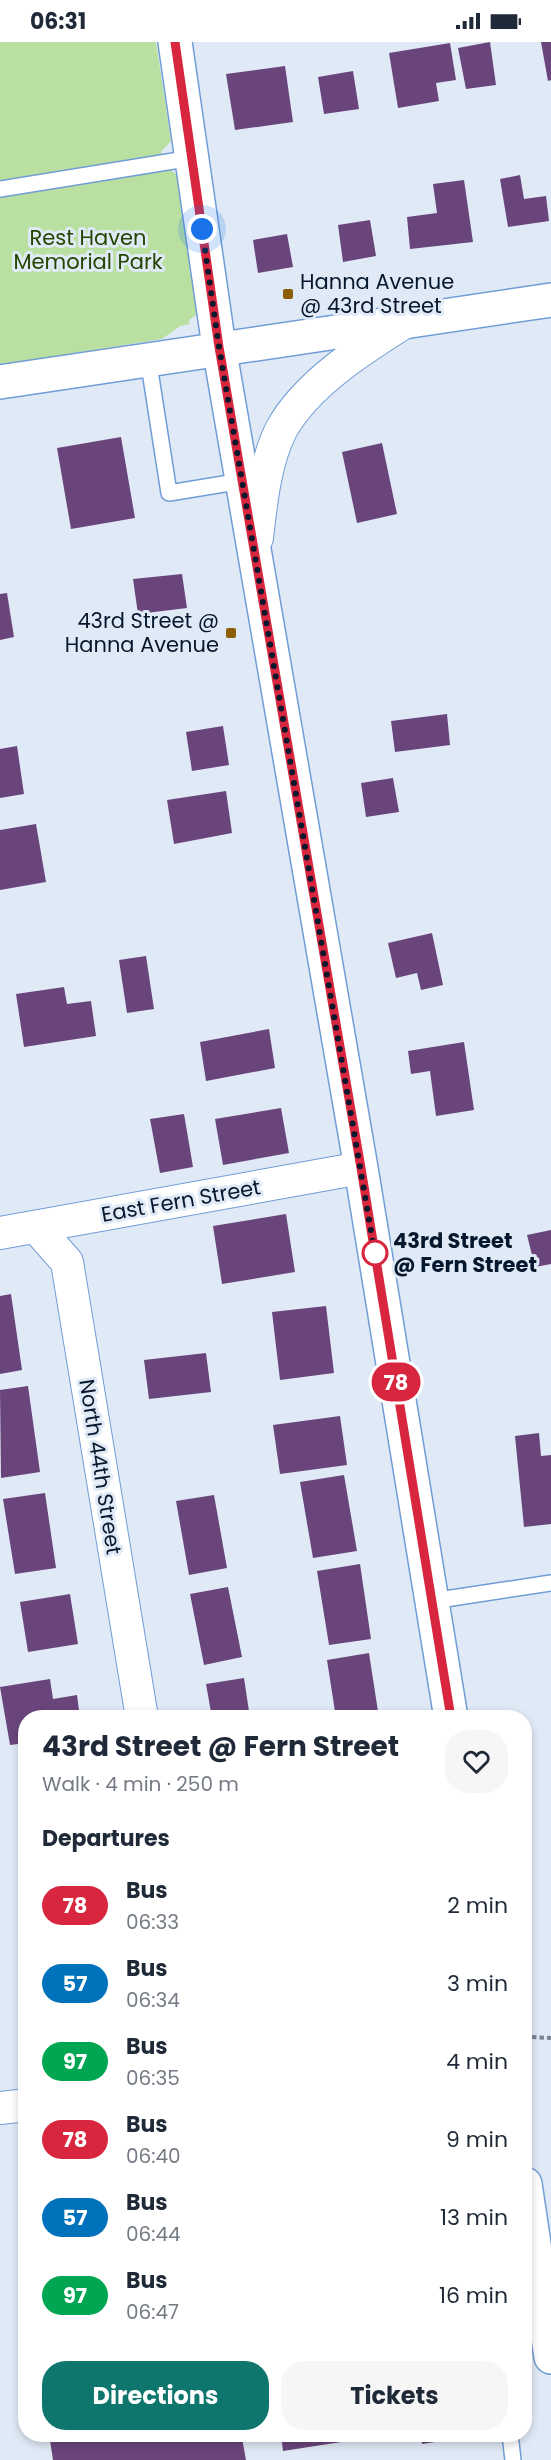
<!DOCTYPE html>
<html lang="en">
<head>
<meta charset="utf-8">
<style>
	body { margin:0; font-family:Poppins,sans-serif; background:#f6f6f7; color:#1f2937; height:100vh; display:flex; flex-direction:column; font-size:22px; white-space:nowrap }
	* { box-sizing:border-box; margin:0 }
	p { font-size:20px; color:#747a83 }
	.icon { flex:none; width:33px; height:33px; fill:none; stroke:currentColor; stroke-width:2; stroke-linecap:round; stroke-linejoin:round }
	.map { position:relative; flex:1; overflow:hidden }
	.drawer { position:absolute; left:18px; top:1668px; width:514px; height:732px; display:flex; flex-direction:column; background:#fff; border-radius:24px; box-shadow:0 3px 9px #0003 }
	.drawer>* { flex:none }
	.badge { padding:0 12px; border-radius:20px; font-size:21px; line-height:39px }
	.you { position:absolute; width:30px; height:30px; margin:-15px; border:4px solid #fff; border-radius:50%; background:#1a73e8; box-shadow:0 0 0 9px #1a73e833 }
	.map>.badge { position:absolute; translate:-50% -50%; box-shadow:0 0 0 3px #fff }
	h2 { padding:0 24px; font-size:22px; line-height:54px }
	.round { display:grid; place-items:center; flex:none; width:63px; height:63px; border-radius:24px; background:#f6f6f7 }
	.overview { display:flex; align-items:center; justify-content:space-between; height:102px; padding:0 24px }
	h1 { font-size:28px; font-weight:700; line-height:45px }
	.action { display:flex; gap:12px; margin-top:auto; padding:12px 24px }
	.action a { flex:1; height:69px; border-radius:24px; background:#0f766e; color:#fff; font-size:24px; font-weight:700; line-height:69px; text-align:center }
	.action a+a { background:#f6f6f7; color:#1f2937 }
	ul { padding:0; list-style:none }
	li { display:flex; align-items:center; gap:18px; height:78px; padding:0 24px }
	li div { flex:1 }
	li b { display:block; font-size:22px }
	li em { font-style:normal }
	li .badge { min-width:66px; font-weight:700; text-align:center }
	.status { display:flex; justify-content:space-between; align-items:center; height:42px; padding:0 30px; background:#fff; direction:ltr }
	.status svg { height:16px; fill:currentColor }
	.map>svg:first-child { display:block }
	.green { fill:#b9e0a1 }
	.building { fill:#6a457c }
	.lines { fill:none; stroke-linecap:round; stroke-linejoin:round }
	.service-casing { stroke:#709dd5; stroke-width:18 }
	.minor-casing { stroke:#709dd5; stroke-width:34 }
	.tertiary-casing { stroke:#709dd5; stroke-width:36 }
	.path { stroke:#788596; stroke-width:4; stroke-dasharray:4.5 3; stroke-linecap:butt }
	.service { stroke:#fff; stroke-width:15 }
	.minor { stroke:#fff; stroke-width:32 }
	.tertiary { stroke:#fff; stroke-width:33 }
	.line-casing { stroke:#fff; stroke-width:14 }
	.line { stroke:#d7263d; stroke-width:9 }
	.walk { stroke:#06182d; stroke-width:6; stroke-dasharray:0 10.8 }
	.poi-dot { fill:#8d5e06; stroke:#e0eaf6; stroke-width:2 }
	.stop-dot { fill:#fff; stroke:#d7263d; stroke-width:3 }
	.labels { text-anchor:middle; stroke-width:6; stroke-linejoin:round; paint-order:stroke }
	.park-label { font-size:21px; fill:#234600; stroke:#e0eaf6 }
	.poi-label { font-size:21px; fill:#06182d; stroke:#e0eaf6; text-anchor:start }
	.street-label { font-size:21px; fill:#06182d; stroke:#e0eaf6 }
	.stop-label { font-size:21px; font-weight:bold; fill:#06182d; stroke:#e0eaf6; text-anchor:start }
</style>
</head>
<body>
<div class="status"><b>06:31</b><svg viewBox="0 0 49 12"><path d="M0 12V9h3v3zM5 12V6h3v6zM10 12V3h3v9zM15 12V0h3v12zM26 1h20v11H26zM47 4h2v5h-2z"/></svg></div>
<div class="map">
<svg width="551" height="2418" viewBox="0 0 551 2418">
	<rect width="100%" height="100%" fill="#e0eaf6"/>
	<path class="green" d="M 0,0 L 156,0 L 171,99 L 161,110 L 164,128 L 169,127 L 177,133 L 198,256 L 196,273 L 189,278 L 190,282 L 180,284 L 162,297 L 0,323 Z"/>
	<path class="building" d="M 490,0 L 496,43 L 466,47 L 458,6 Z
		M 541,0 L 551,0 L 551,38 L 548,39 Z
		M 450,1 L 456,38 L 436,41 L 439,59 L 398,66 L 389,11 Z
		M 285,24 L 293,80 L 235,88 L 226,32 Z
		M 353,29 L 359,67 L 324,72 L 318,35 Z
		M 520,133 L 524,157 L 546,154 L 549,179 L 508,185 L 500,137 Z
		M 464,138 L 473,200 L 410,207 L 407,175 L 437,171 L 433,142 Z
		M 370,178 L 376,214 L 343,220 L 338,183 Z
		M 287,192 L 293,225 L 258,231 L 253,198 Z
		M 121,395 L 135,476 L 71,487 L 57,406 Z
		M 382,401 L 397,472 L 357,481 L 342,410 Z
		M 182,532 L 187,566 L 138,572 L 133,537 Z
		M 7,551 L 14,595 L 0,598 L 0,552 Z
		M 447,672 L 450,703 L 395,710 L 391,679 Z
		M 223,684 L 229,723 L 192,729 L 186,690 Z
		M 17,704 L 24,752 L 0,756 L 0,707 Z
		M 393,736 L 399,770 L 366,775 L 361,741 Z
		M 226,749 L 232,791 L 174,802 L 167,758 Z
		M 36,782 L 46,840 L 0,848 L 0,788 Z
		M 432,891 L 443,943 L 421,948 L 417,931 L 396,936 L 388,901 Z
		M 146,914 L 154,967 L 127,971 L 119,918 Z
		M 64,945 L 67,962 L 91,959 L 96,994 L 24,1005 L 16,952 Z
		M 269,987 L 275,1026 L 206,1039 L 200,1000 Z
		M 464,1000 L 474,1068 L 436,1074 L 430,1029 L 411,1032 L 408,1009 Z
		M 281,1066 L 289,1111 L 223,1123 L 215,1077 Z
		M 184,1072 L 193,1125 L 160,1131 L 150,1077 Z
		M 286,1172 L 295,1230 L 222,1242 L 213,1184 Z
		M 551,1188 L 551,1222 L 535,1225 L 527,1193 Z
		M 11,1252 L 22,1328 L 0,1332 L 0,1254 Z
		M 326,1264 L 334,1331 L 280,1338 L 272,1270 Z
		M 206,1311 L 211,1350 L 149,1357 L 144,1318 Z
		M 28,1344 L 40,1430 L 1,1436 L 0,1348 Z
		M 340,1374 L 347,1423 L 280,1432 L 273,1383 Z
		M 539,1391 L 541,1414 L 551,1413 L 551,1482 L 524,1485 L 515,1394 Z
		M 344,1433 L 357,1509 L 313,1516 L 300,1440 Z
		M 45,1451 L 56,1526 L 15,1532 L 3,1457 Z
		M 214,1453 L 227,1526 L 189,1533 L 176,1459 Z
		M 360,1522 L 371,1597 L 329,1603 L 317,1529 Z
		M 228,1545 L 242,1615 L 204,1623 L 190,1552 Z
		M 70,1552 L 78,1602 L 28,1610 L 20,1560 Z
		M 369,1611 L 379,1676 L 336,1676 L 327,1618 Z
		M 244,1636 L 250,1676 L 212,1676 L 206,1642 Z
		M 50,1637 L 53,1657 L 77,1653 L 80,1676 L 26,1676 L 26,1701 L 10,1703 L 0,1645 Z
		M 49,2392 L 233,2392 L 234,2397 L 242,2396 L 246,2418 L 53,2418 Z
		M 281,2392 L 380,2392 L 380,2394 L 283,2409 Z
		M 421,2392 L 474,2392 L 475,2394 L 422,2402 Z"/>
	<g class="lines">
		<defs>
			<path id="service" d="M 0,147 L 192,116
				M 148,316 L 169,451 L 242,439
				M 432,1559 L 551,1541
				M 510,2392 L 513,2418"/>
			<path id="minor" d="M 257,496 C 261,461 265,420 281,388 C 306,342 362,307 405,280
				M 36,1185 L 67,1220 L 142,1676
				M 0,1191 L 361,1126
				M 0,2066 L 26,2063"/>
			<path id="tertiary" d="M 175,0 L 219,305 L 361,1126 L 451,1676
				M 0,340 L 551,258
				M 525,2142 L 551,2315"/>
		</defs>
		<use href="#service" class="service-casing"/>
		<use href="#minor" class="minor-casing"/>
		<use href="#tertiary" class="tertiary-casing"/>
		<path class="path" d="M 532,1995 L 551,1996"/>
		<use href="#service" class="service"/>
		<use href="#minor" class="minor"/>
		<use href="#tertiary" class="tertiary"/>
	</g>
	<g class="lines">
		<defs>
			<path id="line" d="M 175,0 L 219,305 L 361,1126 L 451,1676"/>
		</defs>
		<use href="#line" class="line-casing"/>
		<use href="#line" class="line"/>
		<path class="walk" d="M 202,187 L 219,305 L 376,1218 L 375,1211"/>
	</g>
	<g class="poi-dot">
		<rect x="282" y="246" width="12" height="12" rx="3"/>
		<rect x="225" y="585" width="12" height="12" rx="3"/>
	</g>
	<circle class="stop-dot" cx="375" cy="1211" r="12"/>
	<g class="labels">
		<g class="park-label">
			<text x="88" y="203">Rest Haven<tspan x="88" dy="24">Memorial Park</tspan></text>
		</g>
		<g class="poi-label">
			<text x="300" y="247">Hanna Avenue<tspan x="300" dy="24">@ 43rd Street</tspan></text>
			<text x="219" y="586" text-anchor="end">43rd Street @<tspan x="219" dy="24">Hanna Avenue</tspan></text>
		</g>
		<g class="street-label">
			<text transform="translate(181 1159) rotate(-10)" y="7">East Fern Street</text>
			<text transform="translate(100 1425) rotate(81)" y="7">North 44th Street</text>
		</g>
		<g class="stop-label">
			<text x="393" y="1206">43rd Street<tspan x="393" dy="24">@ Fern Street</tspan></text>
		</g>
	</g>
</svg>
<div class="you" style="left:202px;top:187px"></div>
<b class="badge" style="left:396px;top:1340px;background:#d7263d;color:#fff">78</b>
<section class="drawer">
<div class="overview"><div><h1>43rd Street @ Fern Street</h1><p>Walk · 4 min · 250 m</p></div><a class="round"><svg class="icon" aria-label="heart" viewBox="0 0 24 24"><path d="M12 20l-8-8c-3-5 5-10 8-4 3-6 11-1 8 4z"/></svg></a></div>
<h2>Departures</h2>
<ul>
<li><span class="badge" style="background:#d7263d;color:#fff">78</span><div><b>Bus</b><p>06:33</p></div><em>2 min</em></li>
<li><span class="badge" style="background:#0072bc;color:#fff">57</span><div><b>Bus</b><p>06:34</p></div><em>3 min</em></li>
<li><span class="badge" style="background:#00a651;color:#fff">97</span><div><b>Bus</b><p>06:35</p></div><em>4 min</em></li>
<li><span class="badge" style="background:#d7263d;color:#fff">78</span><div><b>Bus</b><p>06:40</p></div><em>9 min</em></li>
<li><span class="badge" style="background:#0072bc;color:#fff">57</span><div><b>Bus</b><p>06:44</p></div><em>13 min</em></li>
<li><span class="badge" style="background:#00a651;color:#fff">97</span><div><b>Bus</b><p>06:47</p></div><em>16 min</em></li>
</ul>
<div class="action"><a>Directions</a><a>Tickets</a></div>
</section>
</div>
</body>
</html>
